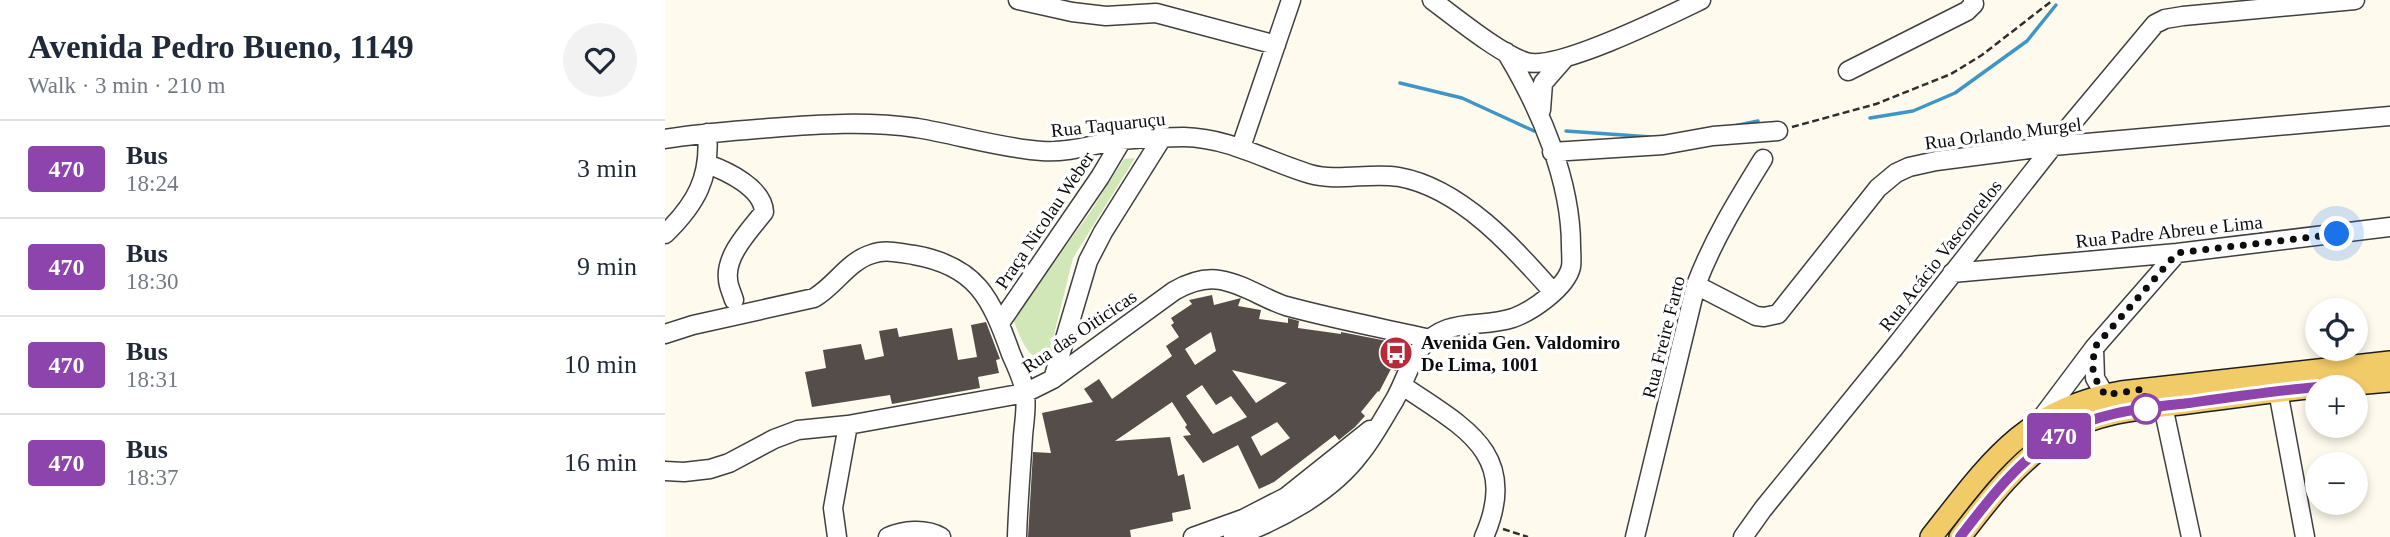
<!DOCTYPE html>
<html lang="en">
<head>
<meta charset="utf-8">
<style>
	body { margin:0; font-family:"Times New Roman",serif; background:#f2f2f3; color:#1f2937; height:100vh; display:flex; flex-direction:column; font-size:26px; white-space:nowrap }
	* { box-sizing:border-box; margin:0 }
	p { font-size:23px; color:#747a83 }
	.icon { flex:none; width:38px; height:38px; fill:none; stroke:currentColor; stroke-width:2; stroke-linecap:round; stroke-linejoin:round }
	.map { position:relative; flex:1; overflow:hidden }
	.side { display:flex; flex-direction:column; background:#fff; width:665px }
	.side>* { flex:none }
	.badge { padding:0 14px; border-radius:5px; font-size:24px; line-height:46px }
	.buttons { position:absolute; left:1640px; top:298px; display:grid; gap:14px }
	.buttons a { display:grid; place-items:center; width:63px; height:63px; border-radius:50%; background:#fff; box-shadow:0 4px 10px #0003; font-size:35px }
	.you { position:absolute; width:35px; height:35px; margin:-18px; border:5px solid #fff; border-radius:50%; background:#1a73e8; box-shadow:0 0 0 10px #1a73e833 }
	.map>.badge { position:absolute; translate:-50% -50%; box-shadow:0 0 0 4px #fff }
	.round { display:grid; place-items:center; flex:none; width:74px; height:74px; border-radius:37px; background:#f2f2f3 }
	.summary { display:flex; align-items:center; justify-content:space-between; height:119px; padding:0 28px }
	h1 { font-size:33px; font-weight:800; line-height:52px }
	ul { padding:0; list-style:none }
	li { display:flex; align-items:center; gap:21px; height:98px; padding:0 28px; border-top:2px solid #e0e1e3 }
	li div { flex:1 }
	li b { display:block; font-size:26px }
	li em { font-style:normal }
	li .badge { min-width:77px; font-weight:700; text-align:center }
	main { display:flex; flex:1; min-height:0 }
	.map>svg:first-child { display:block }
	.green { fill:#d2e7b8 }
	.lines { fill:none; stroke-linecap:round; stroke-linejoin:round }
	.stream { stroke:#3e96c7; stroke-width:3.5 }
	.building { fill:#554d49; fill-rule:evenodd }
	.minor-casing { stroke:#404040; stroke-width:21 }
	.major-casing { stroke:#1e1e1e; stroke-width:24 }
	.path { stroke:#2f2f2f; stroke-width:2.5; stroke-dasharray:7 3.5; stroke-linecap:butt }
	.minor { stroke:#fff; stroke-width:18 }
	.major { stroke:#f2cb69; stroke-width:21 }
	.line-casing { stroke:#fff; stroke-width:16 }
	.line { stroke:#8e44ad; stroke-width:10 }
	.walk { stroke:#0d0d0d; stroke-width:7; stroke-dasharray:0 12.6 }
	.stop-dot { fill:#fff; stroke:#8e44ad; stroke-width:3.5 }
	.labels { text-anchor:middle; stroke-width:7; stroke-linejoin:round; paint-order:stroke }
	.street-label { font-size:19px; fill:#0d0d0d; stroke:#fff }
	.poi-label { font-size:19px; font-weight:bold; fill:#0d0d0d; stroke:#fff; text-anchor:start }
</style>
</head>
<body>
<main>
<section class="side">
<div class="summary"><div><h1>Avenida Pedro Bueno, 1149</h1><p>Walk · 3 min · 210 m</p></div><a class="round"><svg class="icon" aria-label="heart" viewBox="0 0 24 24"><path d="M12 20l-8-8c-3-5 5-10 8-4 3-6 11-1 8 4z"/></svg></a></div>
<ul>
<li><span class="badge" style="background:#8e44ad;color:#fff">470</span><div><b>Bus</b><p>18:24</p></div><em>3 min</em></li>
<li><span class="badge" style="background:#8e44ad;color:#fff">470</span><div><b>Bus</b><p>18:30</p></div><em>9 min</em></li>
<li><span class="badge" style="background:#8e44ad;color:#fff">470</span><div><b>Bus</b><p>18:31</p></div><em>10 min</em></li>
<li><span class="badge" style="background:#8e44ad;color:#fff">470</span><div><b>Bus</b><p>18:37</p></div><em>16 min</em></li>
</ul>
</section>
<div class="map">
<svg width="1725" height="537" viewBox="0 0 1725 537">
	<rect width="100%" height="100%" fill="#fefaed"/>
	<path class="green" d="M 470,158 L 408,258 L 383,359 L 376,361 C 360,354 354,334 348,319 L 424,214 L 459,159 Z"/>
	<g class="lines">
		<path class="stream" d="M 735,83 L 797,98 L 869,131
			M 1205,118 L 1248,111 L 1290,93 L 1362,41 L 1391,5
			M 1069,126 L 1093,121
			M 901,131 L 986,137"/>
	</g>
	<path class="building" d="M 547,295 L 549,305 L 576,298 L 573,306 L 596,310 L 594,319 L 623,323 L 623,318 L 634,321 L 633,328 L 676,334 L 676,332 L 722,341 L 720,351 L 734,356 L 735,362 L 731,371 L 726,369 L 714,392 L 713,391 L 696,412 L 700,416 L 690,427 L 674,440 L 670,435 L 609,482 L 594,489 L 573,445 L 538,463 L 518,436 L 526,435 L 520,427 L 522,425 L 507,402 L 450,441 L 505,437 L 513,476 L 519,474 L 526,509 L 507,513 L 508,521 L 465,530 L 466,537 L 363,537 L 368,452 L 386,453 L 377,413 L 428,402 L 419,389 L 434,379 L 447,399 L 507,356 L 501,346 L 514,337 L 506,325 L 509,323 L 506,318 L 527,304 L 524,300 ZM 546,332 L 551,351 L 530,365 L 520,349 ZM 567,370 L 622,383 L 591,403 ZM 537,385 L 551,405 L 566,396 L 582,417 L 548,434 L 521,396 ZM 612,422 L 625,438 L 596,456 L 586,437 Z
		M 321,322 L 335,359 L 331,360 L 334,373 L 313,377 L 315,388 L 227,404 L 225,395 L 147,407 L 140,372 L 161,368 L 158,350 L 196,344 L 200,360 L 219,356 L 214,331 L 232,328 L 234,337 L 287,328 L 293,360 L 312,357 L 306,325 Z"/>
	<g class="lines">
		<defs>
			<path id="minor" d="M 353,0 L 407,12 L 441,16 L 491,13 L 611,45
				M 767,0 C 790,17 835,54 861,62 C 892,71 1003,16 1036,0
				M 1183,71 L 1302,11 L 1309,4 L 1308,0
				M 876,110 L 878,83 L 899,59
				M 0,139 C 35,133 70,131 105,128 C 155,124 203,121 252,128 C 294,135 335,148 377,151 C 403,153 430,144 455,140 C 476,138 498,137 519,137 C 565,138 602,161 645,174 C 673,182 705,172 734,177 C 796,188 849,248 888,292
				M 576,147 L 626,0
				M 887,152 L 998,145 L 1048,136 L 1113,131
				M 42,164 C 62,171 98,188 99,212 C 85,230 60,255 63,279 C 63,286 67,293 69,300
				M 0,234 C 31,204 46,177 42,133
				M 1287,273 L 1512,253 L 1725,227
				M 1031,285 L 1091,316 L 1099,317 L 1113,314 L 1213,188 L 1231,173 L 1244,167 L 1271,161 L 1388,146 L 1725,116
				M 335,323 L 435,177 L 457,140
				M 0,334 L 28,325 L 149,298 C 170,286 183,261 207,254 C 220,249 236,253 249,255 C 312,266 326,298 346,354 C 351,366 359,381 360,394 C 362,407 359,423 358,436 C 356,470 353,503 352,537
				M 1429,348 L 1430,378 L 1440,395
				M 388,379 L 423,261 L 438,232 L 497,138
				M 738,386 C 798,427 856,453 819,537
				M 1613,391 L 1640,537
				M 1498,406 L 1526,537
				M 1375,420 L 1429,348 L 1512,253
				M 0,471 L 19,472 L 45,469 L 64,463 L 109,439 L 133,430 L 183,425 L 360,393 L 388,379 L 509,291 C 523,283 538,277 555,280 C 579,284 599,299 621,306 C 669,319 717,328 765,339
				M 172,537 L 168,508 L 183,425
				M 223,537 C 238,530 261,528 276,537
				M 528,537 L 578,519 L 621,497 L 705,430
				M 568,537 C 613,521 666,493 695,454 C 708,438 718,419 729,401 C 739,384 744,364 755,349 C 781,316 814,329 848,318 C 867,311 901,288 906,267 C 907,261 906,252 906,246 C 906,180 875,108 841,52
				M 970,537 L 1031,285 C 1048,240 1072,201 1098,159
				M 1078,537 L 1098,509 L 1229,348 L 1388,146 L 1490,24 L 1500,19 L 1518,16 L 1690,0"/>
			<path id="major" d="M 1656,387 L 1725,381
				M 1266,537 C 1323,465 1359,409 1456,392 L 1725,362
				M 1295,537 C 1324,499 1354,460 1395,434 C 1435,410 1485,408 1530,402 C 1570,397 1611,391 1652,387"/>
		</defs>
		<use href="#minor" class="minor-casing"/>
		<use href="#major" class="major-casing"/>
		<path class="path" d="M 1127,127 L 1211,104 L 1286,74 L 1317,55 L 1388,0
			M 838,529 L 863,537"/>
		<use href="#minor" class="minor"/>
		<use href="#major" class="major"/>
	</g>
	<g class="lines">
		<defs>
			<path id="line" d="M 1295,537 C 1324,499 1354,460 1395,435 C 1433,411 1481,408 1524,403 C 1567,397 1609,391 1652,387"/>
		</defs>
		<use href="#line" class="line-casing"/>
		<use href="#line" class="line"/>
		<path class="walk" d="M 1481,409 L 1479,389 L 1440,395 L 1430,378 L 1428,369 L 1429,348 L 1512,253 L 1672,234"/>
	</g>
	<defs>
		<symbol id="bus-disc" viewBox="-11 -11 22 22"><circle r="9.5" fill="#b62b37" stroke="#fff"/><path d="M-5-6H5V4H4V6H2V4H-2V6H-4V4H-5ZM-3.5-4V0h7V-4ZM-3.5 1.2v1.5H-2V1.2ZM2 1.2v1.5H3.5V1.2Z" fill="#fff"/></symbol>
	</defs>
	<g fill-rule="evenodd">
		<use href="#bus-disc" x="712" y="334" width="38" height="38"/>
	</g>
	<circle class="stop-dot" cx="1481" cy="409" r="14"/>
	<g class="labels">
		<g class="street-label">
			<text transform="translate(443 124) rotate(-6)" y="7">Rua Taquaruçu</text>
			<text transform="translate(1338 133) rotate(-7)" y="7">Rua Orlando Murgel</text>
			<text transform="translate(379 220) rotate(-56)" y="7">Praça Nicolau Weber</text>
			<text transform="translate(1504 231) rotate(-6)" y="7">Rua Padre Abreu e Lima</text>
			<text transform="translate(1275 255) rotate(-52)" y="7">Rua Acácio Vasconcelos</text>
			<text transform="translate(414 331) rotate(-34)" y="7">Rua das Oiticicas</text>
			<text transform="translate(998 337) rotate(-76)" y="7">Rua Freire Farto</text>
		</g>
		<g class="poi-label">
			<text x="756" y="349">Avenida Gen. Valdomiro<tspan x="756" dy="22">De Lima, 1001</tspan></text>
		</g>
	</g>
</svg>
<div class="buttons">
<a><svg class="icon" aria-label="locate" viewBox="0 0 24 24"><circle cx="12" cy="12" r="6"/><path d="M12 2v4M12 18v4M2 12h4M18 12h4"/></svg></a>
<a>+</a>
<a>−</a>
</div>
<div class="you" style="left:1672px;top:234px"></div>
<b class="badge" style="left:1394px;top:436px;background:#8e44ad;color:#fff">470</b>
</div>
</main>
</body>
</html>
